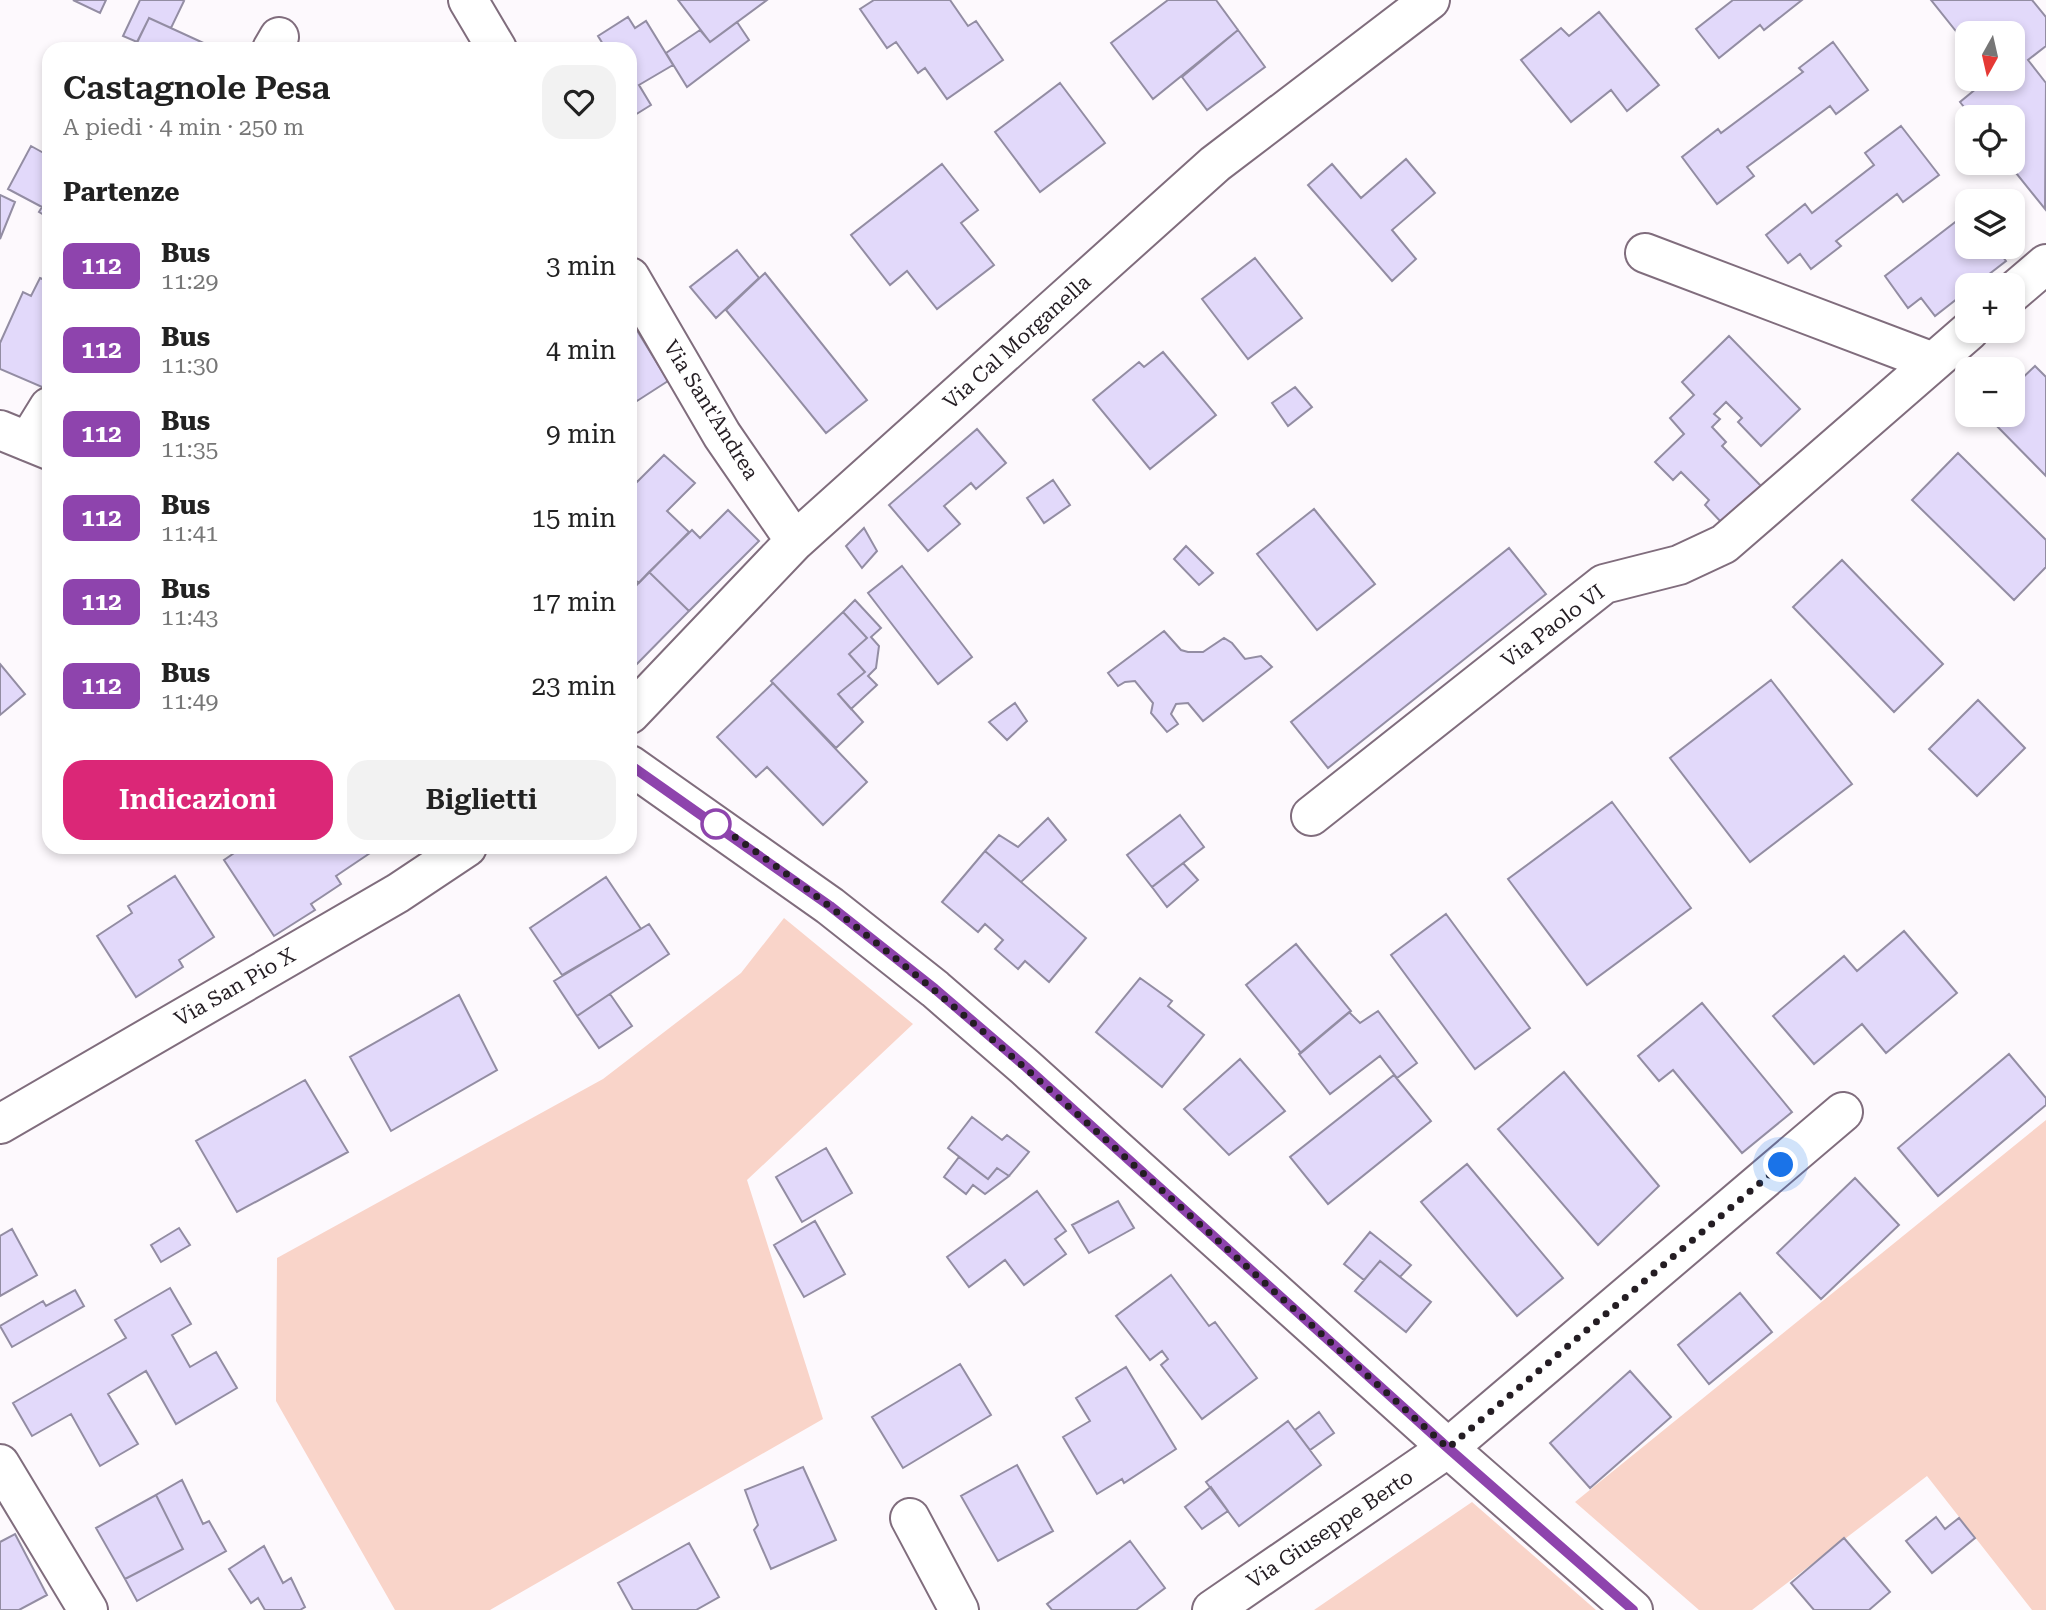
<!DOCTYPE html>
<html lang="it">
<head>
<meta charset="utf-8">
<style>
	body { margin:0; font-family:"Roboto Serif",serif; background:#f2f2f2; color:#222; height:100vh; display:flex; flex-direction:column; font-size:26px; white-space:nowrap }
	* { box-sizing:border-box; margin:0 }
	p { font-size:23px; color:#767676 }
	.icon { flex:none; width:38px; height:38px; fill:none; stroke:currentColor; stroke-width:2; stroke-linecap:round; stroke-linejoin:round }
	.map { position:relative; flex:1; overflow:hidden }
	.sheet { position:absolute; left:42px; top:42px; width:595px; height:812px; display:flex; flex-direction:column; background:#fff; border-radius:21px; box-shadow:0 4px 10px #0003 }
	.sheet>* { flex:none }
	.badge { padding:0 14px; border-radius:10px; font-size:24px; line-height:46px }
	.needle { width:46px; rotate:188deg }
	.fabs { position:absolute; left:1955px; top:21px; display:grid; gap:14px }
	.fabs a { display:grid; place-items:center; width:70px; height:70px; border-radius:14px; background:#fff; box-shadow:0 4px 10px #0003; font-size:35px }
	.you { position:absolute; width:35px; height:35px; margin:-18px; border:5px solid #fff; border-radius:50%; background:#1a73e8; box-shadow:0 0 0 10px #1a73e833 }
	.map>.badge { position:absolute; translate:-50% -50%; box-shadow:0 0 0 4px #fff }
	h2 { padding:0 21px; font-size:26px; line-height:63px }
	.round { display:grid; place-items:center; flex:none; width:74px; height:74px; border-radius:21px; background:#f2f2f2 }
	.overview { display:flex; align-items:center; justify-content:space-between; height:119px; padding:0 21px }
	h1 { font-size:33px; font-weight:600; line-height:52px }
	.primary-button { display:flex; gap:14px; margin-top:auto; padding:14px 21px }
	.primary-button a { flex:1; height:80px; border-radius:21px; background:#db2777; color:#fff; font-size:28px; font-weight:600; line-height:80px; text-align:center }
	.primary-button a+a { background:#f2f2f2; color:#222 }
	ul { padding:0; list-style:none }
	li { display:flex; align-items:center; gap:21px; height:84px; padding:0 21px }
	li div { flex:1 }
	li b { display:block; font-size:26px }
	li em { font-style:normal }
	li .badge { min-width:77px; font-weight:700; text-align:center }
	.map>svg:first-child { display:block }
	.green { fill:#f9d4c9 }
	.building { fill:#e2d9fa; stroke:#938da3; stroke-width:2 }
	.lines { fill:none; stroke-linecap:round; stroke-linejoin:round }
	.minor-casing { stroke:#806d7d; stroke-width:42 }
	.secondary-casing { stroke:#806d7d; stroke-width:42 }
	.minor { stroke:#fff; stroke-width:38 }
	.secondary { stroke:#fff; stroke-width:38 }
	.line-casing { stroke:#fff; stroke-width:16 }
	.line { stroke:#8e44ad; stroke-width:10 }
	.walk { stroke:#241d23; stroke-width:7; stroke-dasharray:0 12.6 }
	.stop-dot { fill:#fff; stroke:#8e44ad; stroke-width:3.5 }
	.labels { text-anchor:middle; stroke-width:5; stroke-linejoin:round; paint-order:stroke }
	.street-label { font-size:21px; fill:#241d23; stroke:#fff }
</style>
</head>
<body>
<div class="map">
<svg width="2046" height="1610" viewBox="0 0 2046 1610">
	<rect width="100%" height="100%" fill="#fdf9fd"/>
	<path class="green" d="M 784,918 L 913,1024 L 747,1180 L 823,1419 L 490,1610 L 395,1610 L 276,1401 L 277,1258 L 603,1079 L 741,973 Z
		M 2046,1120 L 2046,1610 L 2032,1610 L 1927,1476 L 1752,1610 L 1699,1610 L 1575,1502 Z
		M 1472,1502 L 1596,1610 L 1314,1610 Z"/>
	<path class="building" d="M 73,0 L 106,0 L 100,13 Z
		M 140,0 L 182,0 L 184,1 L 171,28 L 149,18 L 137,42 L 123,36 Z
		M 678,0 L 767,0 L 710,42 Z
		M 874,0 L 950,0 L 968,26 L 976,21 L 1003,60 L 947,99 L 925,68 L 918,73 L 896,42 L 887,48 L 860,9 Z
		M 1168,0 L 1216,0 L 1238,30 L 1153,99 L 1111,43 Z
		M 1733,0 L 1802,0 L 1764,30 L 1760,25 L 1719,58 L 1696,29 Z
		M 1931,0 L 2032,0 L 2046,17 L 2046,46 L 2028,60 L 2046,83 L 2045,209 L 2008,163 L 2012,163 L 2012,117 L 1972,117 L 1960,102 L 1988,79 L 2012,79 L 2012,33 L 1967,33 L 1967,45 Z
		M 1599,12 L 1659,85 L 1627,111 L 1611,90 L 1571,122 L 1521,60 L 1561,28 L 1569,36 Z
		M 628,17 L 635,28 L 646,21 L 673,65 L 639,85 L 651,105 L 630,118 L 630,49 L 606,49 L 598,36 Z
		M 149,18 L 208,45 L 206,49 L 134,49 Z
		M 737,22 L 749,40 L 687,87 L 666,53 L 700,30 L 710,42 Z
		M 1238,30 L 1265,67 L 1207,110 L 1182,77 Z
		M 1833,42 L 1868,90 L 1836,114 L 1830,106 L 1747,167 L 1754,176 L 1717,204 L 1682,157 L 1718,129 L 1721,133 L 1803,72 L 1799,68 Z
		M 1060,83 L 1105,143 L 1040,192 L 995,132 Z
		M 1901,126 L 1939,175 L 1903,202 L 1897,194 L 1836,241 L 1841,246 L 1811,269 L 1800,254 L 1788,263 L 1766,235 L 1805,204 L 1812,213 L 1874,165 L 1865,153 Z
		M 31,146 L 49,156 L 49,218 L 39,212 L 42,207 L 8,189 Z
		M 1406,159 L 1435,193 L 1392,230 L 1416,259 L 1392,281 L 1308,185 L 1332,164 L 1361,198 Z
		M 942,164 L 978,210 L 961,223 L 994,265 L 937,309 L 907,271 L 890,285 L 851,235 Z
		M 0,195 L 15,202 L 0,239 Z
		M 1967,213 L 1967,247 L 1995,247 L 2006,261 L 1975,285 L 1967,285 L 1967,291 L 1935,316 L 1921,298 L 1908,308 L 1885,276 Z
		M 737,250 L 759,278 L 716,318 L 690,287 Z
		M 1255,258 L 1302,318 L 1248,359 L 1202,299 Z
		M 765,273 L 867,400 L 826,433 L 726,310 Z
		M 40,278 L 49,282 L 49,390 L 0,369 L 0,343 L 23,292 L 31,296 Z
		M 630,319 L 668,381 L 637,401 L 630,391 Z
		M 1729,336 L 1800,409 L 1761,446 L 1738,422 L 1742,418 L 1726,402 L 1714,414 L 1720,419 L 1712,427 L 1726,442 L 1722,446 L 1761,486 L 1722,523 L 1705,505 L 1709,500 L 1681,472 L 1673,480 L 1655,462 L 1684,434 L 1670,418 L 1694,395 L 1682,382 Z
		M 1163,352 L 1216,415 L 1150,469 L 1093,400 L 1139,362 L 1144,367 Z
		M 2035,366 L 2046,377 L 2046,476 L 1986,415 L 2012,415 L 2012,388 Z
		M 1295,387 L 1312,407 L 1288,426 L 1272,403 Z
		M 977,429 L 1006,463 L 976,489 L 971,483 L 944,506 L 960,524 L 928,551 L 889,505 Z
		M 1958,453 L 2046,540 L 2046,567 L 2014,600 L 1912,500 Z
		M 664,455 L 695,483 L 667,511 L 689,532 L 639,583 L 630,576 L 630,479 L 632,476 L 637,482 Z
		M 1053,480 L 1070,505 L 1044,523 L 1027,498 Z
		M 1314,509 L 1375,584 L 1317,630 L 1257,554 Z
		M 728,510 L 759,541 L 689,611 L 649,572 L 692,530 L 700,538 Z
		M 864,528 L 877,551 L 862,568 L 846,546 Z
		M 1186,546 L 1213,573 L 1199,585 L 1174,559 Z
		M 1509,548 L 1546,594 L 1328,768 L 1291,722 Z
		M 1842,560 L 1943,664 L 1894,712 L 1793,607 Z
		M 902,566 L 972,657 L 938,684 L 868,593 Z
		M 649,572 L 689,611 L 630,671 L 630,592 Z
		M 855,600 L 881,628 L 871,637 L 879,646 L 876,668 L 868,676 L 877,685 L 851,709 L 838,694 L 865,672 L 849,654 L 867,638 L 843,612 Z
		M 843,612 L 867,638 L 849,654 L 865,672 L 838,694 L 863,722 L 836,748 L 771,681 Z
		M 1164,631 L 1181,650 L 1188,652 L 1203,652 L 1224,638 L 1232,643 L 1245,659 L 1261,656 L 1272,667 L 1203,721 L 1188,703 L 1176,704 L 1171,714 L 1178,724 L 1167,732 L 1151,713 L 1153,703 L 1135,681 L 1125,682 L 1118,686 L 1108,673 Z
		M 0,664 L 25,694 L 0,715 Z
		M 1771,680 L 1852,784 L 1750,862 L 1670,758 Z
		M 773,683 L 867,782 L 823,825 L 767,767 L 756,777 L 717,737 Z
		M 1978,700 L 2025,748 L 1977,796 L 1929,749 Z
		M 1015,703 L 1027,721 L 1007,740 L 989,722 Z
		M 1612,802 L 1691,908 L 1587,985 L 1508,879 Z
		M 1180,815 L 1204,847 L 1152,887 L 1127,855 Z
		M 1048,818 L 1066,840 L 1021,882 L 985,851 L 999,835 L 1018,847 Z
		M 243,847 L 379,847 L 336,876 L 341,884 L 311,904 L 315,910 L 274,936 L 224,860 Z
		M 985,851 L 1086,938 L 1049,982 L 1025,961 L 1018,969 L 995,949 L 1003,940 L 985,924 L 978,932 L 942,902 Z
		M 1183,863 L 1198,880 L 1167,907 L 1152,887 Z
		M 175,876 L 214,937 L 179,960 L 183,967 L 136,997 L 97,936 L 132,913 L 128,906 Z
		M 606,877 L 641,929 L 562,975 L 530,928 Z
		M 1446,914 L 1530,1028 L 1475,1069 L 1391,955 Z
		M 649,924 L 669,954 L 577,1016 L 554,981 Z
		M 1904,931 L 1957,993 L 1886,1053 L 1862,1024 L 1814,1064 L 1773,1016 L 1844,956 L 1857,971 Z
		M 1296,944 L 1351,1011 L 1301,1053 L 1246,985 Z
		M 1140,978 L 1172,1001 L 1168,1006 L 1204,1035 L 1162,1087 L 1096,1032 Z
		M 610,994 L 632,1026 L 599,1048 L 577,1016 Z
		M 459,995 L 497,1070 L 391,1131 L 350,1057 Z
		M 1702,1003 L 1792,1112 L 1742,1153 L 1673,1070 L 1659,1081 L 1638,1056 Z
		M 1378,1011 L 1417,1063 L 1397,1078 L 1380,1056 L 1330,1094 L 1299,1054 L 1349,1012 L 1360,1023 Z
		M 2009,1054 L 2046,1098 L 2046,1105 L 1938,1196 L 1898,1148 Z
		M 1240,1059 L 1285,1111 L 1229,1155 L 1184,1109 Z
		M 1564,1072 L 1659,1186 L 1598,1245 L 1498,1129 Z
		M 1394,1075 L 1431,1121 L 1328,1204 L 1290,1157 Z
		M 305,1080 L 348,1152 L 237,1212 L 196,1141 Z
		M 972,1117 L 1002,1140 L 1007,1135 L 1029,1152 L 1009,1176 L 997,1168 L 988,1179 L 948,1148 Z
		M 826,1148 L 852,1193 L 802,1222 L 776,1177 Z
		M 959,1157 L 988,1179 L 997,1168 L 1009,1176 L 985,1194 L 973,1185 L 966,1194 L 944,1177 Z
		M 1467,1164 L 1563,1278 L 1517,1316 L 1421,1202 Z
		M 1855,1178 L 1899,1225 L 1821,1299 L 1777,1253 Z
		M 1037,1191 L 1066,1231 L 1055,1239 L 1066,1254 L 1024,1285 L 1005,1260 L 969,1287 L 947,1257 Z
		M 1118,1201 L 1134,1228 L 1089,1253 L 1072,1225 Z
		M 815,1221 L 845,1274 L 804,1297 L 774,1245 Z
		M 179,1228 L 190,1245 L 161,1262 L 151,1245 Z
		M 12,1229 L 37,1275 L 0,1296 L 0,1236 Z
		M 1370,1232 L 1411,1265 L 1400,1277 L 1380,1261 L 1364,1280 L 1344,1264 Z
		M 1380,1261 L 1431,1302 L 1406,1332 L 1355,1291 Z
		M 1171,1275 L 1209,1326 L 1215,1322 L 1257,1378 L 1202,1419 L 1161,1365 L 1168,1359 L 1162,1351 L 1150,1360 L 1116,1316 Z
		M 170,1288 L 191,1324 L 172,1335 L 190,1367 L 216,1352 L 237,1388 L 176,1424 L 146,1371 L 108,1394 L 138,1444 L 100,1466 L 71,1414 L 32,1436 L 13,1403 L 126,1338 L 115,1320 Z
		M 75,1290 L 84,1306 L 12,1347 L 0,1326 L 43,1301 L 46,1306 Z
		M 1740,1293 L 1772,1332 L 1709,1384 L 1678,1345 Z
		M 960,1364 L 991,1415 L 903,1468 L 872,1417 Z
		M 1126,1367 L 1176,1449 L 1124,1483 L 1122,1479 L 1097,1494 L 1063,1437 L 1090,1421 L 1076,1398 Z
		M 1630,1371 L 1671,1417 L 1590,1488 L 1550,1443 Z
		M 1319,1412 L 1334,1433 L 1310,1450 L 1295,1430 Z
		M 1288,1421 L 1321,1465 L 1239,1526 L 1206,1482 Z
		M 1017,1465 L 1053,1531 L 998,1561 L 961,1496 Z
		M 803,1467 L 836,1540 L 771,1569 L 754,1530 L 758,1525 L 745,1490 Z
		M 182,1480 L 203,1524 L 209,1521 L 226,1551 L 137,1601 L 125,1579 L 183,1549 L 156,1495 Z
		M 1211,1487 L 1228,1511 L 1202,1529 L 1185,1507 Z
		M 156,1495 L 183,1549 L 125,1579 L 96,1528 Z
		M 1936,1517 L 1945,1529 L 1959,1518 L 1975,1538 L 1932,1573 L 1906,1541 Z
		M 15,1534 L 47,1595 L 19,1610 L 0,1610 L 0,1542 Z
		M 1844,1538 L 1890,1592 L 1869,1610 L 1814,1610 L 1791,1583 Z
		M 1130,1541 L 1165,1588 L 1136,1610 L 1052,1610 L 1047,1604 Z
		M 689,1543 L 719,1597 L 696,1610 L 633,1610 L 618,1583 Z
		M 264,1546 L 283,1583 L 291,1578 L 305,1607 L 300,1610 L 265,1610 L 258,1598 L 251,1603 L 229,1569 Z"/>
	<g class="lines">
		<defs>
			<path id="minor" d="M 468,0 L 497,49
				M 272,49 L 279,37
				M 1645,253 L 1933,362
				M 630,277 L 722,435 L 795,541
				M 2012,293 L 2046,264
				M 28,441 L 49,407
				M 630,714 L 795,541 L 1215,164 L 1430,0
				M 1311,816 L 1604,584 L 1679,565 L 1724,544 L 1969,331
				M 0,1124 L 398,893 L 467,847
				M 0,1464 L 88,1610
				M 910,1518 L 959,1610
				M 1212,1610 L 1448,1448 L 1843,1112"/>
			<path id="secondary" d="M 0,430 L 49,450
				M 630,765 L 830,906 L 935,989 L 1025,1067 L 1448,1448 L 1633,1610"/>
		</defs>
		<use href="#minor" class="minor-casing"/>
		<use href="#secondary" class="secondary-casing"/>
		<use href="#minor" class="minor"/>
		<use href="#secondary" class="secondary"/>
	</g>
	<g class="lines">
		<defs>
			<path id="line" d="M 630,765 L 830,906 L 935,989 L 1026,1067 L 1448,1448 L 1633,1610"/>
		</defs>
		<use href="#line" class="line-casing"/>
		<use href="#line" class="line"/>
		<path class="walk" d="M 716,824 L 710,820 C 858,920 992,1037 1125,1157 C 1233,1254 1340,1351 1448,1448 L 1781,1165"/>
	</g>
	<circle class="stop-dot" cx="716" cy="824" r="14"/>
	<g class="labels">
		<g class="street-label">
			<text transform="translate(1017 342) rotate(-42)" y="7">Via Cal Morganella</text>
			<text transform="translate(711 410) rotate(58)" y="7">Via Sant'Andrea</text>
			<text transform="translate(1553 626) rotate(-37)" y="7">Via Paolo VI</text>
			<text transform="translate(235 987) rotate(-30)" y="7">Via San Pio X</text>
			<text transform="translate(1330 1529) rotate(-34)" y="7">Via Giuseppe Berto</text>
		</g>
	</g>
</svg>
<div class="fabs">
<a><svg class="needle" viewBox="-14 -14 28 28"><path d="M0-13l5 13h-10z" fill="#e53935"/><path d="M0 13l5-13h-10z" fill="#767676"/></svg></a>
<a><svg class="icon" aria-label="locate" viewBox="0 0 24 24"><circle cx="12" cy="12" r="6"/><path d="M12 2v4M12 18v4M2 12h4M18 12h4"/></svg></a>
<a><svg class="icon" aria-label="layers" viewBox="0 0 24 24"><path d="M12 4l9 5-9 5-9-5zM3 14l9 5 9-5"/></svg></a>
<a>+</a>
<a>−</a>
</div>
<div class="you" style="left:1781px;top:1165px"></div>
<section class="sheet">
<div class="overview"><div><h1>Castagnole Pesa</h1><p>A piedi · 4 min · 250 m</p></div><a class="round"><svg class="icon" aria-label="heart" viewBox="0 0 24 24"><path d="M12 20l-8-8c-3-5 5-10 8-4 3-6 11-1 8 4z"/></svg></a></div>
<h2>Partenze</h2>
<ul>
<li><span class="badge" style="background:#8e44ad;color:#fff">112</span><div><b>Bus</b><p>11:29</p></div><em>3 min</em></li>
<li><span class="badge" style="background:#8e44ad;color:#fff">112</span><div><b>Bus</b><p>11:30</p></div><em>4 min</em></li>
<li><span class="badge" style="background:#8e44ad;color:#fff">112</span><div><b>Bus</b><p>11:35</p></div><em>9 min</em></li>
<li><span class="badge" style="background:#8e44ad;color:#fff">112</span><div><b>Bus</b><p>11:41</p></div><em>15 min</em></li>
<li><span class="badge" style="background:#8e44ad;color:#fff">112</span><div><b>Bus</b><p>11:43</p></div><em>17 min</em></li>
<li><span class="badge" style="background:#8e44ad;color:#fff">112</span><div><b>Bus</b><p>11:49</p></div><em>23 min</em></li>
</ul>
<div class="primary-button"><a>Indicazioni</a><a>Biglietti</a></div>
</section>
</div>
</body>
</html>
